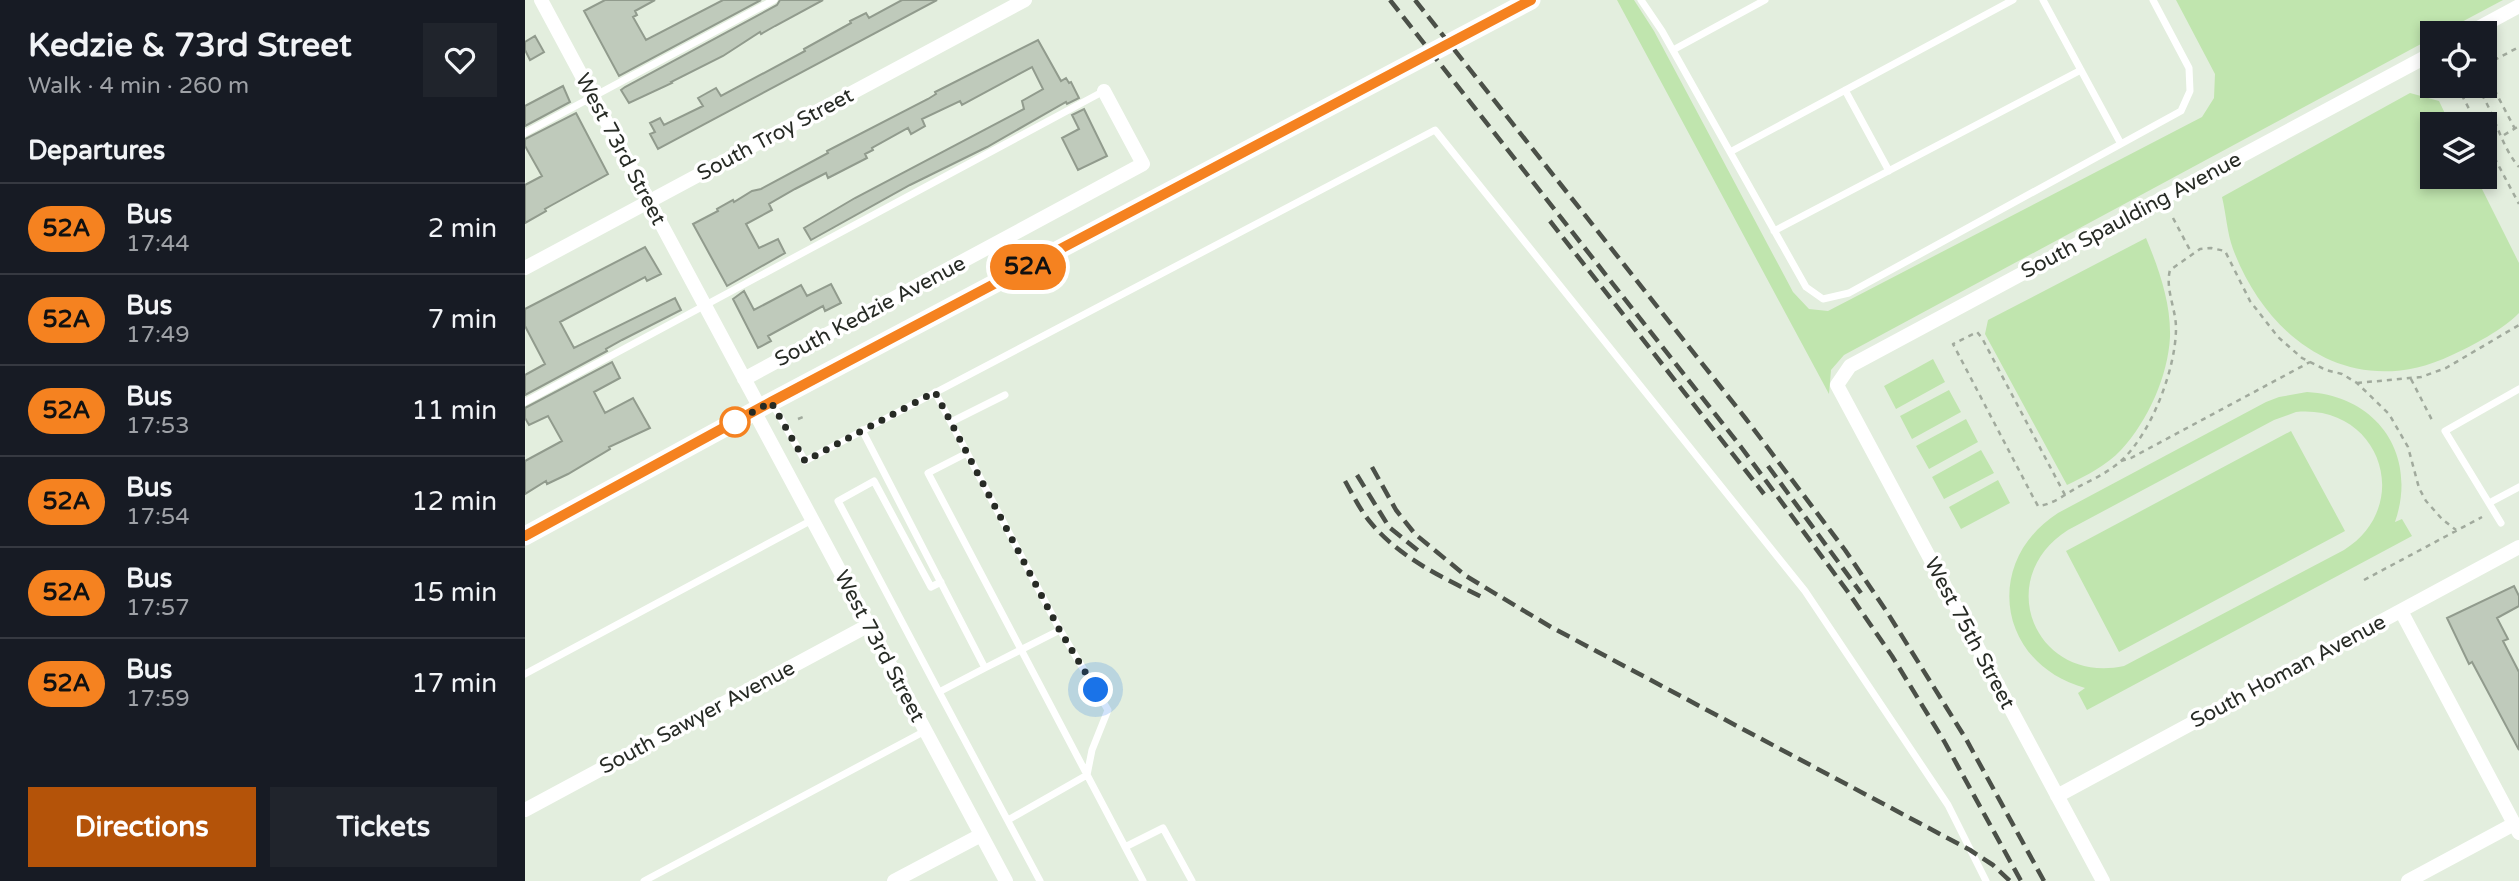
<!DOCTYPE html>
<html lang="en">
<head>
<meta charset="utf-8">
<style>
	body { margin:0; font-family:"Varela Round",sans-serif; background:#20242c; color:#f1f3f6; height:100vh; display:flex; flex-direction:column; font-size:26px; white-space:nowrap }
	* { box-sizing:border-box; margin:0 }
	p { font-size:23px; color:#9ea1a6 }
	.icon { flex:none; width:38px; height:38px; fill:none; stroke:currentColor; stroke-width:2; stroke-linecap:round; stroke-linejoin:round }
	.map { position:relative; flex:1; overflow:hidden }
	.side { display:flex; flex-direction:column; background:#171b24; width:525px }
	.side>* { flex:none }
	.badge { padding:0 14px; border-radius:23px; font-size:24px; line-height:46px }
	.buttons { position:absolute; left:1895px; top:21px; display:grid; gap:14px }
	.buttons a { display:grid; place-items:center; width:77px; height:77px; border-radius:0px; background:#171b24; box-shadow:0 4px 10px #0003; font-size:35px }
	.you { position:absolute; width:35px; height:35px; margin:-18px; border:5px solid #fff; border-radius:50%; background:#1a73e8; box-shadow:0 0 0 10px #1a73e833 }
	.map>.badge { position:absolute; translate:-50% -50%; box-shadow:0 0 0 4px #fff }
	h2 { padding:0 28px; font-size:26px; line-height:63px }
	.round { display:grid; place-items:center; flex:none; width:74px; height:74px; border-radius:0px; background:#20242c }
	.summary { display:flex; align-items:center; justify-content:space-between; height:119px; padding:0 28px }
	h1 { font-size:33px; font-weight:800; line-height:52px }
	.cta { display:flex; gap:14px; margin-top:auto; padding:14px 28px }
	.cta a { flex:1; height:80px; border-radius:0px; background:#b45309; color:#fff; font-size:28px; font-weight:800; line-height:80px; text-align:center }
	.cta a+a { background:#20242c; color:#f1f3f6 }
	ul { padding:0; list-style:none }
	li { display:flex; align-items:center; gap:21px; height:91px; padding:0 28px; border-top:2px solid #363941 }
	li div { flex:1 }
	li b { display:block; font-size:26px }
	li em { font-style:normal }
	li .badge { min-width:77px; font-weight:700; text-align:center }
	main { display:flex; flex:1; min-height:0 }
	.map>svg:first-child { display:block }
	.green { fill:#c0e5ae; fill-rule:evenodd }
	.building { fill:#bfcabb; stroke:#919b8d; stroke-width:2 }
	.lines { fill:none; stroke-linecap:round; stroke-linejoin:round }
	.path { stroke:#a1aa9d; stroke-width:2.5; stroke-dasharray:5 5; stroke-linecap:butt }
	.lane { stroke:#fff; stroke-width:7 }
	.street { stroke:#fff; stroke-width:14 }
	.secondary { stroke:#fff; stroke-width:19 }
	.rail { stroke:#4b5048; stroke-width:4.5; stroke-dasharray:14 7; stroke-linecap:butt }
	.line-casing { stroke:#fff; stroke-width:16 }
	.line { stroke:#f58220; stroke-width:10 }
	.walk { stroke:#272b25; stroke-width:7; stroke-dasharray:0 12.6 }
	.stop-dot { fill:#fff; stroke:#f58220; stroke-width:3.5 }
	.labels { text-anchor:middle; stroke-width:7; stroke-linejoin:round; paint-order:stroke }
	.street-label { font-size:21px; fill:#272b25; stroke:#fff }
</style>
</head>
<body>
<main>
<section class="side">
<div class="summary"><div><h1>Kedzie &amp; 73rd Street</h1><p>Walk · 4 min · 260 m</p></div><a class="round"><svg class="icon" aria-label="heart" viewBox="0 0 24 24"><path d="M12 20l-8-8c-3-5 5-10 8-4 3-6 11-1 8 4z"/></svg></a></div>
<h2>Departures</h2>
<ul>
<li><span class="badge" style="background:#f58220;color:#111">52A</span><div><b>Bus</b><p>17:44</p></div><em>2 min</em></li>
<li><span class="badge" style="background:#f58220;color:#111">52A</span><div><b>Bus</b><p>17:49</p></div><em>7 min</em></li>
<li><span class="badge" style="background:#f58220;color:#111">52A</span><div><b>Bus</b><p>17:53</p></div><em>11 min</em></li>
<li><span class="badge" style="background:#f58220;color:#111">52A</span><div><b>Bus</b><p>17:54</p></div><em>12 min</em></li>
<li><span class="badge" style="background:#f58220;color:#111">52A</span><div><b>Bus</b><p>17:57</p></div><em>15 min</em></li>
<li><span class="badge" style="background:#f58220;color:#111">52A</span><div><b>Bus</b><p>17:59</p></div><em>17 min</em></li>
</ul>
<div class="cta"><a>Directions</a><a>Tickets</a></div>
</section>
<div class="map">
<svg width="1994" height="881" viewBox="0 0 1994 881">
	<rect width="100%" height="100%" fill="#e3eede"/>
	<path class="green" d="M 1092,0 L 1109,0 L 1129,31 L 1268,292 L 1284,309 L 1303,311 L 1677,117 L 1689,98 L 1690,74 L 1651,0 L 1978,0 L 1916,33 L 1908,33 L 1907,38 L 1319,355 L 1306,370 L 1304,394 Z
		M 1885,93 L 1914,101 L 1925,124 L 1908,124 L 1908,177 L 1951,177 L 1994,263 L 1994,313 C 1979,329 1947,346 1927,355 C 1829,402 1743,342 1708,249 C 1702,233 1701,213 1697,197 Z
		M 1621,238 C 1634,269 1646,303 1645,337 C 1643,376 1623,421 1596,450 C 1582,465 1561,476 1542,485 L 1460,334 L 1463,320 Z
		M 1408,359 L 1420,382 L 1371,409 L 1359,386 Z
		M 1424,390 L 1436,412 L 1387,439 L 1375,416 Z
		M 1782,392 C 1853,396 1893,455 1870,522 L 1877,519 L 1887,536 L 1562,710 L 1553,693 L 1560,688 C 1473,664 1457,562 1533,513 L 1741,402 L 1754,397 ZM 1771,412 C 1855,404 1890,505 1819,550 L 1599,666 C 1511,685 1466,579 1543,530 L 1749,420 Z
		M 1441,419 L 1453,442 L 1404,469 L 1391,446 Z
		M 1766,431 L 1820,531 L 1594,652 L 1541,551 Z
		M 1456,450 L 1469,473 L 1419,499 L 1407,477 Z
		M 1473,480 L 1485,503 L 1436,529 L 1424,507 Z"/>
	<path class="building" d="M 80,0 L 130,0 L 110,11 L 112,15 L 108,17 L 121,40 L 198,0 L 236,0 L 94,76 L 59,11 Z
		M 255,0 L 298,0 L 250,26 L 236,34 L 235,32 L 198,56 L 146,82 L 147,83 L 104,103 L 96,90 L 100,87 L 252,5 Z
		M 377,0 L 412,0 L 133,149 L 125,134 L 130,132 L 125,123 L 135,118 L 139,125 L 178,106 L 173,98 L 191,88 L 196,96 L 280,51 L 279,49 L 326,23 L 325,21 L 341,13 L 344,18 Z
		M 10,36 L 19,52 L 5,60 L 0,50 L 0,42 Z
		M 513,40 L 536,81 L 541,78 L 544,83 L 546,82 L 554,98 L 542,104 L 541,102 L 462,147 L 385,185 L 286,240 L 279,228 L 330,198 L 499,109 L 497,101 L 518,89 L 507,67 L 437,105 L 435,101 L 397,119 L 400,126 L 386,134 L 383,128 L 347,148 L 348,150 L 340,154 L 342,158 L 303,178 L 301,173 L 270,189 L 244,204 L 247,210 L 221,224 L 234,248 L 253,239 L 260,253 L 202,286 L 168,224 L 193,211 L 192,209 L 208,200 L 209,202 L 227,191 L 236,189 L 303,153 L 302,151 L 403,99 L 411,94 L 410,92 Z
		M 38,86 L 45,102 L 0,126 L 0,106 Z
		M 559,109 L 582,156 L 553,170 L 537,138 L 554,129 L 547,115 Z
		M 51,113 L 83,174 L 27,205 L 20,209 L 21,211 L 0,223 L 0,185 L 17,176 L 0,146 L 0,139 Z
		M 120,247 L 136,274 L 122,281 L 120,277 L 35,322 L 49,348 L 150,298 L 156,310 L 97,340 L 81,349 L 82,351 L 0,395 L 0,375 L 20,364 L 0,326 L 0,309 Z
		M 306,284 L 316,303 L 300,311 L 298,306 L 243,336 L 246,341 L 233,348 L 208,299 L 219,291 L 229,310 L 276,285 L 282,296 Z
		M 87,362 L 95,378 L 69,392 L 80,413 L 108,398 L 125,428 L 84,447 L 85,449 L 43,474 L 22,484 L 21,481 L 0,494 L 0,461 L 37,441 L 23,416 L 4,425 L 0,418 L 0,408 Z
		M 1989,586 L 1994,596 L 1994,606 L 1972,618 L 1983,639 L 1978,641 L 1994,672 L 1994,750 L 1947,662 L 1944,664 L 1922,618 Z"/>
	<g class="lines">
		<path class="path" d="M 1960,65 L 1994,47
			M 1960,72 L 1990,129
			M 1932,86 L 1952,124
			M 1951,86 C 1970,111 1974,144 1994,167
			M 1979,135 L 1994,126
			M 1960,140 L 1994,204
			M 1648,218 L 1666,252
			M 1886,379 L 1908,422
			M 1832,383 L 1896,377 L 1921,368 L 1994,325
			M 273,419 L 278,417
			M 1596,461 L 1606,458 L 1785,362
			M 1540,495 L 1457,338 L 1452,332 L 1428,344 L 1508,497 L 1513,506 C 1526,505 1540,495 1551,488 C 1567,480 1584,472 1597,460 C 1627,432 1651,368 1651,328 C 1651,309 1640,289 1645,270 L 1675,249 L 1686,248 L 1700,251 L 1725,301 L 1753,337 L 1777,358 L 1801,370 L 1817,374 L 1832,383 L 1864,414 L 1883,447 L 1894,488 L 1901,501 L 1917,519 L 1931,530
			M 1839,580 L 1957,517"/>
		<path class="lane" d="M 1116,0 L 1137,31 L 1281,287 L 1298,299 L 1324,293 L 1656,111 L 1665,91 L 1664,68 L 1628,0
			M 1518,0 L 1596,144
			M 1148,50 L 1240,0
			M 1320,90 L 1364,171
			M 0,133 L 249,0
			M 1205,152 L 1488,0
			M 1249,231 L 1556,70
			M 410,392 L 535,630 L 583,710 L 567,750 L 562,775 L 483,820
			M 0,402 L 579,91
			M 247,403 L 280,461 L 910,130 L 1280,591 L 1423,805 L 1461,881
			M 426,422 L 480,395
			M 337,430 L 460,668 L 535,630
			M 442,453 L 403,473 L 618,881
			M 1964,503 L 1994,487
			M 1976,523 L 1920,431 L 1994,389
			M 460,668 L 414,692 L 515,881
			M 0,674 L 287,520
			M 414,692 L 313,501 L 349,481 L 406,587 L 416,582
			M 600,847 L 638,828 L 667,881
			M 119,881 L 400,731"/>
		<path class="street" d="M 16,0 L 235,408
			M 1944,33 L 1994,6
			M 0,268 L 500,0
			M 219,379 L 618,164 L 579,91
			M 229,411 L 481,881
			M 1876,611 L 1994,833
			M 1532,796 L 1994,547
			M 0,810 L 344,625
			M 369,881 L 456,835
			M 1578,881 L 1312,385 L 1325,366 L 1908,53
			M 1883,881 L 1989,824"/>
		<path class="secondary" d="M 0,536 L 246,402 L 1006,0"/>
		<path class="rail" d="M 865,0 L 1216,447 L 1323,592 L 1367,656 L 1419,741 L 1496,881
			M 890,0 L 1221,419 L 1320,550 L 1362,612 L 1441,739 L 1519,881
			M 1025,221 L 1239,494
			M 1243,466 L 1336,593
			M 847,467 L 871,510 L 890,534 L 941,576 L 1026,627 L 1445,850 L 1468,865 L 1485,881
			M 832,475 L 864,527 L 896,553
			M 820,481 C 828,495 835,510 846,523 C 875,558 918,578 959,598"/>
	</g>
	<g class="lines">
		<defs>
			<path id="line" d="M 0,536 L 246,402 L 1006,0"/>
		</defs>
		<use href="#line" class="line-casing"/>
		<use href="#line" class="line"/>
		<path class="walk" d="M 210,422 L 202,426 L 246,402 L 280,461 L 410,392 L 534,629 L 571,690"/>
	</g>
	<circle class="stop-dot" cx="210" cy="422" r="14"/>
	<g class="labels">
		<g class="street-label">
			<text transform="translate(250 134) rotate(-28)" y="7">South Troy Street</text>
			<text transform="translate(96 149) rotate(62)" y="7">West 73rd Street</text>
			<text transform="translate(1606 215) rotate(-28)" y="7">South Spaulding Avenue</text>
			<text transform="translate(345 311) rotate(-28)" y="7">South Kedzie Avenue</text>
			<text transform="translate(1445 633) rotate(62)" y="7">West 75th Street</text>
			<text transform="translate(355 646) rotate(62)" y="7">West 73rd Street</text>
			<text transform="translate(1763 671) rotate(-28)" y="7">South Homan Avenue</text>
			<text transform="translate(172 717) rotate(-28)" y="7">South Sawyer Avenue</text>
		</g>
	</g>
</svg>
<div class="buttons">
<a><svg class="icon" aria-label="locate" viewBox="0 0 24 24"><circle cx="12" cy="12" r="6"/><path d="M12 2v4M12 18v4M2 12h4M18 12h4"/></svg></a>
<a><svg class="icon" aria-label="layers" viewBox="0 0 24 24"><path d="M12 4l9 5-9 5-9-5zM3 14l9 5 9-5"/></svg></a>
</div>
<div class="you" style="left:571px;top:690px"></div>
<b class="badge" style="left:503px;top:267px;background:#f58220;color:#111">52A</b>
</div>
</main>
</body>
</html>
